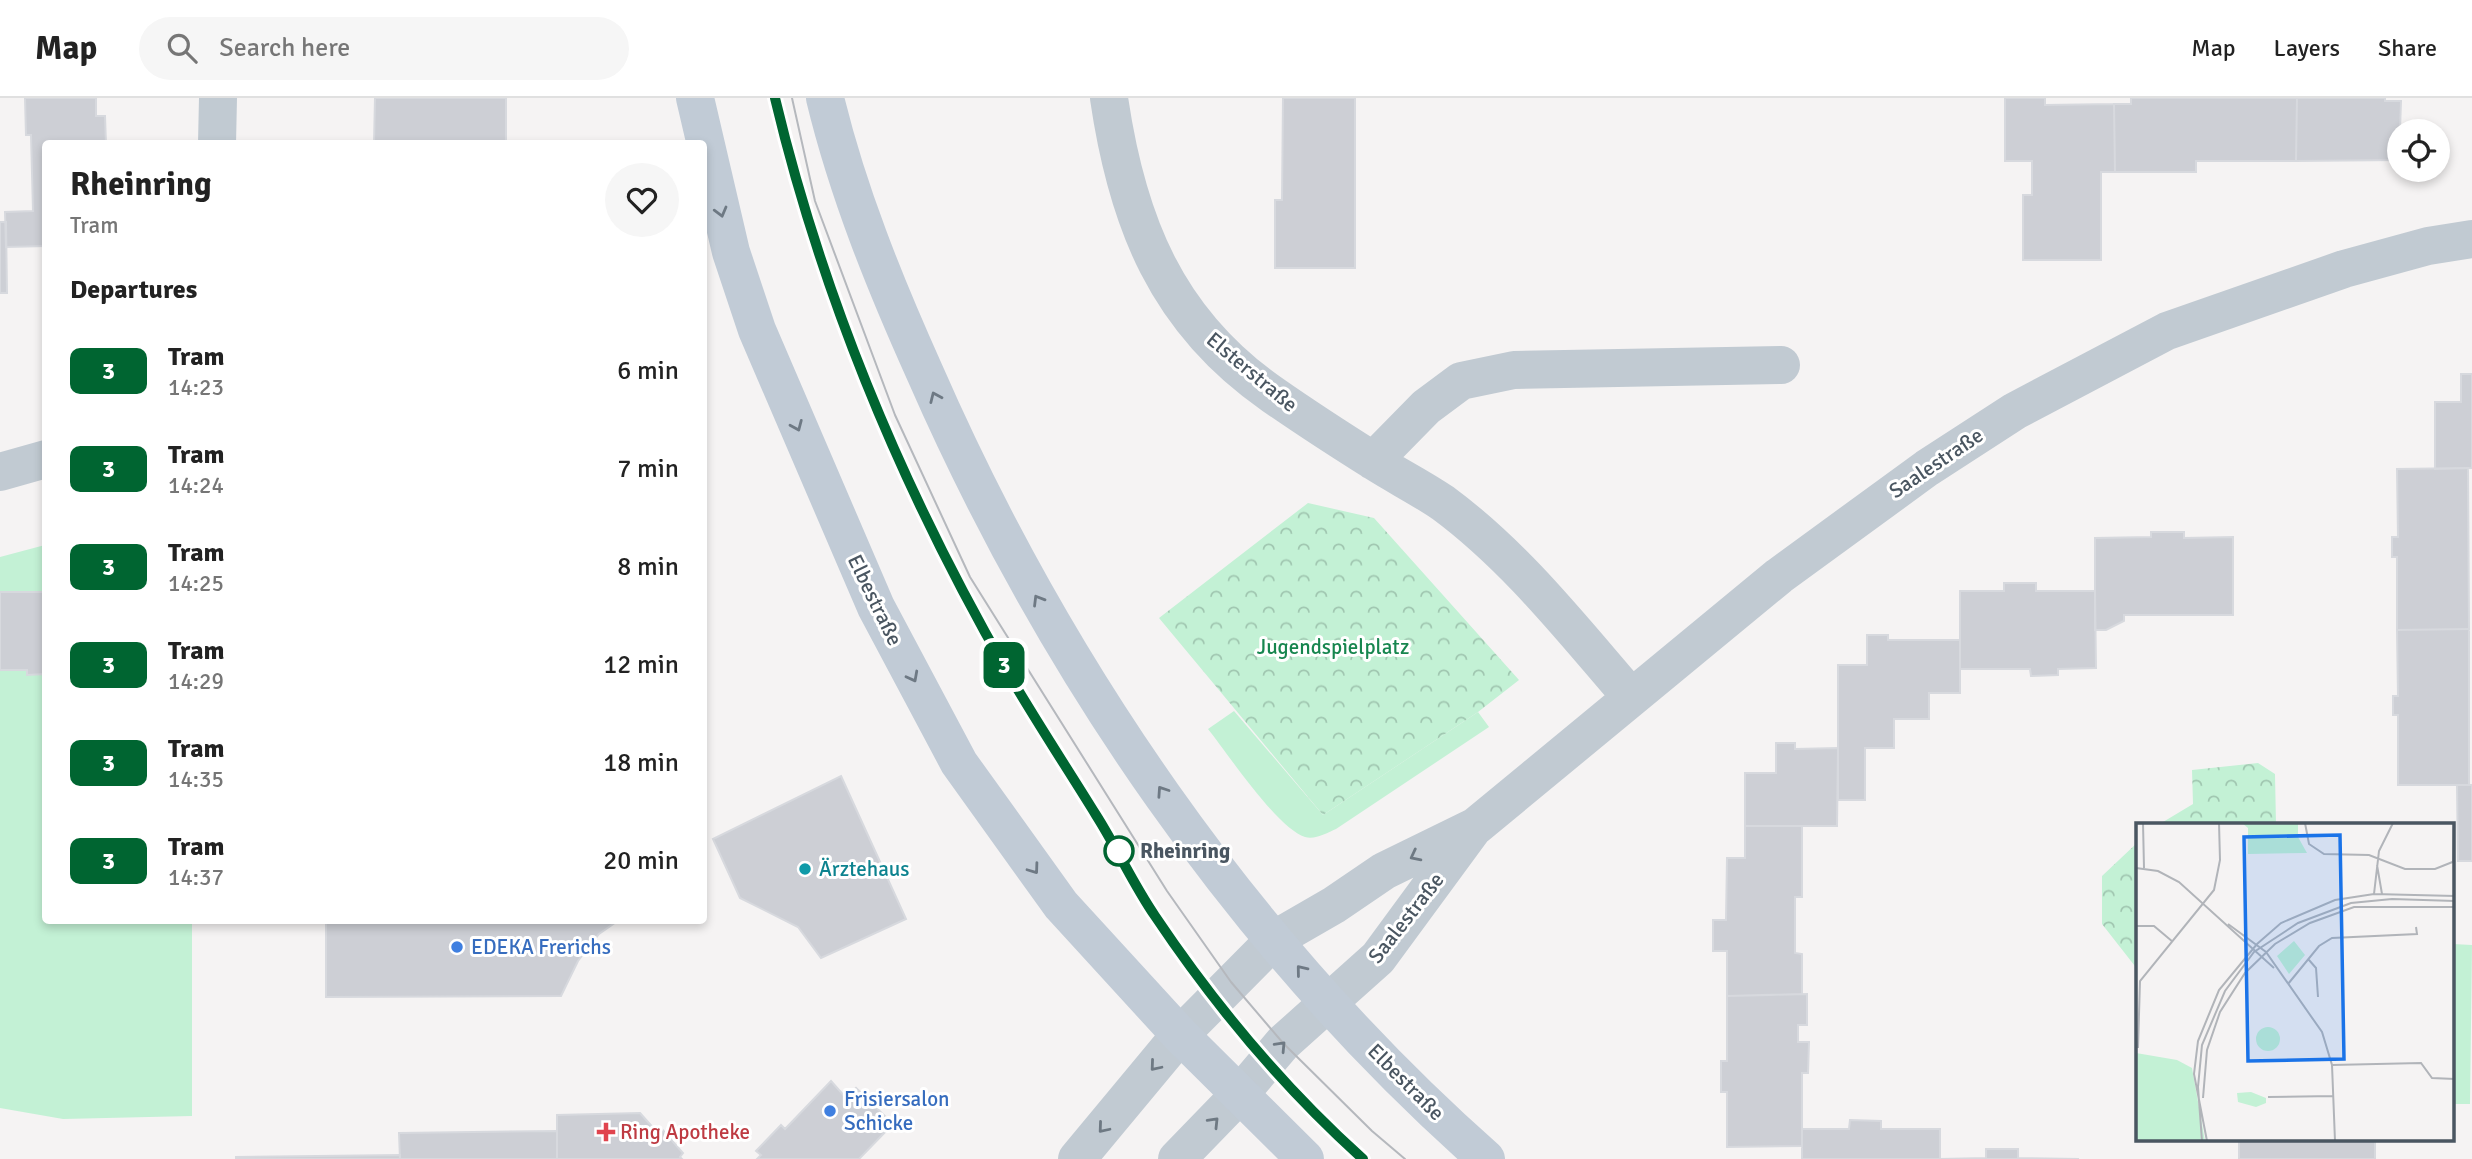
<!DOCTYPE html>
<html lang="en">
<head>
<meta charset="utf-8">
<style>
	body { margin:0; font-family:Signika,sans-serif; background:#f6f6f6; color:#222; height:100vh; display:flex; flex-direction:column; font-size:26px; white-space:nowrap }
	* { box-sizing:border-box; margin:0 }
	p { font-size:23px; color:#767676 }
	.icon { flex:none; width:38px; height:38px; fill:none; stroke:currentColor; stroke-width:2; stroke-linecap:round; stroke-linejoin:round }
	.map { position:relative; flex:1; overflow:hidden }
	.drawer { position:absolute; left:42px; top:42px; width:665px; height:784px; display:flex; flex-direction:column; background:#fff; border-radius:7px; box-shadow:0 4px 10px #0003 }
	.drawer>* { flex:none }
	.badge { padding:0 14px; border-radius:10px; font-size:24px; line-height:46px }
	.tools { position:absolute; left:2387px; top:21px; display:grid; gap:14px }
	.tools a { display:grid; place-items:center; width:63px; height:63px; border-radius:50%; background:#fff; box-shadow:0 4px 10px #0003; font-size:35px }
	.map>.badge { position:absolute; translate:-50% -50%; box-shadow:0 0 0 4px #fff }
	h2 { padding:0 28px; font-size:26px; line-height:63px }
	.round { display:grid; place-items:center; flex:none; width:74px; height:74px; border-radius:37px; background:#f6f6f6 }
	.overview { display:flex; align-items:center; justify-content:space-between; height:119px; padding:0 28px }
	h1 { font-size:33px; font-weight:700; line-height:52px }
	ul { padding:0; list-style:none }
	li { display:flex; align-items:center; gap:21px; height:98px; padding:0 28px }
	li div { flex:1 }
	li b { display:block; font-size:26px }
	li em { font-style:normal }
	li .badge { min-width:77px; font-weight:700; text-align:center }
	header { display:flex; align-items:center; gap:42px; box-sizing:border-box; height:98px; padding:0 35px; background:#fff; border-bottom:2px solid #e0e0e0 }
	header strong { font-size:33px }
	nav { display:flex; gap:38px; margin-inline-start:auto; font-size:24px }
	.search { width:490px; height:63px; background:#f6f6f6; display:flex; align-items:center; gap:18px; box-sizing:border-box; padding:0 24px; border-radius:38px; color:#767676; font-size:26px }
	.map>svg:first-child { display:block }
	.green { fill:#c3f1d5 }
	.park { fill:url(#park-crowns) }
	.building { fill:#cdcfd5; stroke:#d7d9de; stroke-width:2 }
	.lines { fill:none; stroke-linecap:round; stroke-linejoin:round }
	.street { stroke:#c1cad2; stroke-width:38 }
	.secondary { stroke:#c1cbd6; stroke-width:38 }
	.tram { stroke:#b5b8bd; stroke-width:2 }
	.oneway { stroke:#6e7984 }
	.oneway2 { stroke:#6e7983 }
	.line-casing { stroke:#fff; stroke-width:16 }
	.line { stroke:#006531; stroke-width:10 }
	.stop-dot { fill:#fff; stroke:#006531; stroke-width:3.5 }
	.culture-dot { fill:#0f9aa8; stroke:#fff; stroke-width:2.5 }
	.shop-dot { fill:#3f7fe0; stroke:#fff; stroke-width:2.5 }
	.health-dot { fill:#e0444e; stroke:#fff; stroke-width:2.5 }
	.labels { text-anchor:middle; stroke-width:6; stroke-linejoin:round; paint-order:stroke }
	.street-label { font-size:21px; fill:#4a5661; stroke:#fff }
	.park-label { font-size:21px; fill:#17864f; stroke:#fff }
	.stop-label { font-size:21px; font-weight:bold; fill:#4a5661; stroke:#fff; text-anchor:start }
	.culture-label { font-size:21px; fill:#0d838f; stroke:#fff; text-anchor:start }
	.shop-label { font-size:21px; fill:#366cbe; stroke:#fff; text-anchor:start }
	.health-label { font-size:21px; fill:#be3a42; stroke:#fff; text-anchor:start }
	.inset-road { fill:none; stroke:#b1b4b9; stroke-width:2 }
	.view { fill:#1a73e8; fill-opacity:0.15; stroke:#1a73e8; stroke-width:3.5 }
	.inset-edge { fill:none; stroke:#4a5661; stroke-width:3.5 }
</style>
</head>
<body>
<header>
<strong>Map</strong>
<div class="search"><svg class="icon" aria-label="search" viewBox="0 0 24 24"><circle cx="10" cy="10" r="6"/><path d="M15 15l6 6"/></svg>Search here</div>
<nav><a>Map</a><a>Layers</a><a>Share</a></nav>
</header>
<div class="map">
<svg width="2472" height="1061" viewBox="0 0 2472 1061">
	<defs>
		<pattern id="park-crowns" width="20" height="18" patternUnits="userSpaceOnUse" patternTransform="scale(1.75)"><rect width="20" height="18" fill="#c3f1d5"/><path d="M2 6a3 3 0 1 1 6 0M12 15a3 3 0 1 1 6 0" fill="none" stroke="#a0c6b0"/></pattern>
	</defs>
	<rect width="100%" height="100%" fill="#f5f3f3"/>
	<path class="green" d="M 45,447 L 46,822 L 192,823 L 192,1018 L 63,1021 L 0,1010 L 0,459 Z
		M 1234,613 L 1323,717 L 1478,614 L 1489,629 L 1336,731 C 1327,735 1315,742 1305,739 C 1277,730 1228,656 1208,631 Z
		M 2453,846 L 2472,847 L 2470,1006 L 2453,1006 Z"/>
	<path class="park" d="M 1308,405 L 1374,420 L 1519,582 L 1478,614 L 1323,717 L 1159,520 Z
		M 2258,665 L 2275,676 L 2276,727 L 2158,727 L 2193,706 L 2192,672 Z
		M 2138,744 L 2138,872 L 2102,826 L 2102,778 Z"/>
	<path class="building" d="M 25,0 L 96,0 L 96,18 L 105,18 L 106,46 L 46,46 L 46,148 L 6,149 L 5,114 L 33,113 L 31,37 L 26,37 Z
		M 375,0 L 506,0 L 506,46 L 374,46 Z
		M 1283,0 L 1355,0 L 1355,170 L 1275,170 L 1275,102 L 1282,102 Z
		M 2005,0 L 2045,0 L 2045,7 L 2114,6 L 2115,74 L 2101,74 L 2101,162 L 2023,162 L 2023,97 L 2032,97 L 2032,63 L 2005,63 Z
		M 2131,0 L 2297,0 L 2296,63 L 2196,63 L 2196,74 L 2115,74 L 2114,6 L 2131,6 Z
		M 2297,0 L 2385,0 L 2385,3 L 2401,3 L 2399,62 L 2296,63 Z
		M 0,124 L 6,124 L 7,195 L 0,195 Z
		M 2461,276 L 2472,276 L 2472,370 L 2435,371 L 2435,304 L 2461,304 Z
		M 2468,370 L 2469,531 L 2397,532 L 2397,459 L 2392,459 L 2392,439 L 2398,439 L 2397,371 Z
		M 2151,434 L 2184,434 L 2184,440 L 2233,439 L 2233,517 L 2124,517 L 2124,523 L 2106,532 L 2095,532 L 2095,440 L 2151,439 Z
		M 2004,485 L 2036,485 L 2036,493 L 2095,493 L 2096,570 L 2058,571 L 2058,577 L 2031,578 L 2030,571 L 1960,571 L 1960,493 L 2004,493 Z
		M 0,494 L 46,494 L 46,576 L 27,577 L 27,572 L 0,572 Z
		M 2469,531 L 2469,687 L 2398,687 L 2398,617 L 2393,617 L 2393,598 L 2398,598 L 2397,532 Z
		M 1867,537 L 1888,537 L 1888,542 L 1960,542 L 1960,595 L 1929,595 L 1929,621 L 1894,621 L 1894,650 L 1865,650 L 1865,702 L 1838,702 L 1838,567 L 1867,567 Z
		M 1776,645 L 1795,645 L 1795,651 L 1838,650 L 1837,728 L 1745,728 L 1745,675 L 1776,675 Z
		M 841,678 L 906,821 L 821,860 L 798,829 L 740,800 L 713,741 Z
		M 2457,687 L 2472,687 L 2472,763 L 2458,763 Z
		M 1745,728 L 1802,728 L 1802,799 L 1795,799 L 1795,855 L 1802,856 L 1802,896 L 1727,898 L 1727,853 L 1713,853 L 1713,822 L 1726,822 L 1727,760 L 1745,760 Z
		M 326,822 L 619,822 L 599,836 L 578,863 L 561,898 L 326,899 Z
		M 1807,896 L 1807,927 L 1798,927 L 1798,944 L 1809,944 L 1808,975 L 1802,975 L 1802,1048 L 1727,1049 L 1727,994 L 1721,994 L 1721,963 L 1727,963 L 1727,898 Z
		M 831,983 L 846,1000 L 856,990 L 893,1026 L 859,1061 L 757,1061 L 761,1057 L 756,1053 L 781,1027 L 785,1031 Z
		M 640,1015 L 656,1033 L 660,1029 L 683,1055 L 680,1059 L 682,1061 L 557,1061 L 557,1017 Z
		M 1850,1022 L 1881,1023 L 1881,1031 L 1940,1031 L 1940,1061 L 1802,1061 L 1802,1031 L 1849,1031 Z
		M 557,1033 L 557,1061 L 400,1061 L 399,1035 Z
		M 2239,1042 L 2375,1042 L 2375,1061 L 2239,1061 Z
		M 1986,1051 L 2018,1051 L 2018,1060 L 2079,1061 L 1940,1061 L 1986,1060 Z
		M 400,1057 L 400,1061 L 236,1061 L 236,1059 Z"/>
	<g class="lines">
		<path class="street" d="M 1109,0 C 1127,123 1166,223 1273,297 C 1306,320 1340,342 1375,364 C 1397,378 1421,390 1443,405 C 1516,459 1572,531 1631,599
			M 217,46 L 218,0
			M 1373,363 L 1426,309 L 1461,283 L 1514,272 L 1781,267
			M 0,374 L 46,361
			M 1077,1061 L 1180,937 L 1275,841 L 1334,807 L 1384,773 L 1476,728 L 1779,478 L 1927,370 L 2015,313 L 2167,233 L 2344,171 L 2428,148 L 2472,141
			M 1177,1061 L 1239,997 L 1283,945 L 1378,860 L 1472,732"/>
		<path class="secondary" d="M 695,0 L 731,154 L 757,232 L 876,509 L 959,665 L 1061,807 L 1180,937 L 1305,1061
			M 825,0 C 848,95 885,186 925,275 C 1054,570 1244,847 1486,1061"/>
		<path class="tram" d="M 775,0 C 822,201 905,397 1008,575 C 1035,622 1065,666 1093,712 C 1115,746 1132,784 1155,818 C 1215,906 1284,989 1363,1061
			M 792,0 L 815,103 L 895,317 L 970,479 L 1167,793 L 1231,884 L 1283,945 L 1372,1033 L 1405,1061"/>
	</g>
	<defs><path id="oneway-chevron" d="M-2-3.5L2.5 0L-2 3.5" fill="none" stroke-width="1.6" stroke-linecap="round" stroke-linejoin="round" transform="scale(1.75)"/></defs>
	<g class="oneway">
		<use href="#oneway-chevron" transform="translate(721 114) rotate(75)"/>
		<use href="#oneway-chevron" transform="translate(935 299) rotate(-114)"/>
		<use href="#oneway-chevron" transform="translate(797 328) rotate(67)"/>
		<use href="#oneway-chevron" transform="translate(1038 502) rotate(-121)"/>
		<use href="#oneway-chevron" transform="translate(913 579) rotate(62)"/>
		<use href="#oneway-chevron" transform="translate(1162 693) rotate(-124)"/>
		<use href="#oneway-chevron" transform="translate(1034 771) rotate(54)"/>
		<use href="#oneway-chevron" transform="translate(1301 872) rotate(-129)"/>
	</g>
	<g class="oneway2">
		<use href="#oneway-chevron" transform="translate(1415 758) rotate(153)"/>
		<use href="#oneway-chevron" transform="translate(1281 948) rotate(-47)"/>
		<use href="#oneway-chevron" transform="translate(1155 968) rotate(130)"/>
		<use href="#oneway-chevron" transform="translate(1214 1024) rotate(-46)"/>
		<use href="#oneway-chevron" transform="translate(1103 1030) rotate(130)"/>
	</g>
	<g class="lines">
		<defs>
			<path id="line" d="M 775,0 C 823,201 905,396 1008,575 C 1036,623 1067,670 1096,717 C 1117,750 1133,786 1155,818 C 1214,906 1284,990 1363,1061"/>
		</defs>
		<use href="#line" class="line-casing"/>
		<use href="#line" class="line"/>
	</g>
	<circle class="stop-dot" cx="1119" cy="753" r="14"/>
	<circle class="culture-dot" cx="805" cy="771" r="7"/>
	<g class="shop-dot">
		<circle cx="457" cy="849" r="7"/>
		<circle cx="830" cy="1013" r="7"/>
	</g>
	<path class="health-dot" d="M602.5 1023.5h7v7h7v7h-7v7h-7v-7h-7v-7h7z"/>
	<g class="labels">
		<g class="street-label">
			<text transform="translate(1252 274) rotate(40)" y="7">Elsterstraße</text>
			<text transform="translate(1936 365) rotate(-34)" y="7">Saalestraße</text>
			<text transform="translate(875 502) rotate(64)" y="7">Elbestraße</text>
			<text transform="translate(1406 820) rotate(-52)" y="7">Saalestraße</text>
			<text transform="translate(1406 984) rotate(45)" y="7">Elbestraße</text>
		</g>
		<g class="park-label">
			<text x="1333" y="556">Jugendspielplatz</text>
		</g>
		<g class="stop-label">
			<text x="1140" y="760">Rheinring</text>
		</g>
		<g class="culture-label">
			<text x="819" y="778">Ärztehaus</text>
		</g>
		<g class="shop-label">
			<text x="471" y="856">EDEKA Frerichs</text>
			<text x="844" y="1008">Frisiersalon<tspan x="844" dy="24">Schicke</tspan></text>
		</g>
		<g class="health-label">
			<text x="620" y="1041">Ring Apotheke</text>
		</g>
	</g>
	<g transform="translate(2136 725)">
		<rect width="318" height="318" fill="#f5f3f3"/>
		<path d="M 106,0 L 162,0 L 162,14 L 171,30 L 112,31 L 112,5 Z" fill="#c3f1d5"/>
		<path d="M 158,118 L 169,132 L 153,151 L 141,133 ZM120 216a12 12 0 1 1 24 0a12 12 0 1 1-24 0ZM 0,230 L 41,237 L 56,245 L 69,318 L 0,318 ZM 115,269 L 130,275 L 130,280 L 120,284 L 102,279 L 101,270 Z" fill="#c3f1d5"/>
		<path class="inset-road" d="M 7,0 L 8,45M 169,0 L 173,21 L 188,31 L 233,32 L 269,46 L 299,46 L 319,38M 317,38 L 318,0M 241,42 L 246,71M 0,45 L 22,48 L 43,59 L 138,145M 238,71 L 243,28 L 257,0M 92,101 L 130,129 L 186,209 L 196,242 L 199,318M 0,103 L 18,103 L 37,119M 173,137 L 180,145 L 182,174M 152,161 L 183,123 L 196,115 L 281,111 L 280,104M 2,225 L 4,158 L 78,67 L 84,37 L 83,0M 196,242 L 285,240 L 296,255 L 319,256M 132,274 L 198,273M 67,275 L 71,227 L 84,189 L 109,150 L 139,121 L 174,100 L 218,84 L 319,84M 66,318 L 62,264 L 66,222 L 89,168 L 118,129 L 162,100 L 215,80 L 256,76 L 319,78M 71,318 L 58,251 L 62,218 L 83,167 L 121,121 L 145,100 L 199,77 L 238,71 L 319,73"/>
		<path class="view" d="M 204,12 L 208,236 L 112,238 L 108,14 Z"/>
		<rect width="318" height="318" class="inset-edge"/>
	</g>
</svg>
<div class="tools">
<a><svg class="icon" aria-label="locate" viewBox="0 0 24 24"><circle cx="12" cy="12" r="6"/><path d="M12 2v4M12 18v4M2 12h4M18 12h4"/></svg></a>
</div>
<b class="badge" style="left:1004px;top:567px;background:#006531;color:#fff">3</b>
<section class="drawer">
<div class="overview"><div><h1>Rheinring</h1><p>Tram</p></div><a class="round"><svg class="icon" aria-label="heart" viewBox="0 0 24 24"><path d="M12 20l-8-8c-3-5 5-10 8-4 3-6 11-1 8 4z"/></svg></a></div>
<h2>Departures</h2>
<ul>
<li><span class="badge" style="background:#006531;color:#fff">3</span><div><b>Tram</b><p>14:23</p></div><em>6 min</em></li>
<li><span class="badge" style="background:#006531;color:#fff">3</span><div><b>Tram</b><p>14:24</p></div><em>7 min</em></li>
<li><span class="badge" style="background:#006531;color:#fff">3</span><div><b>Tram</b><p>14:25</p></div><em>8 min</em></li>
<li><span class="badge" style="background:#006531;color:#fff">3</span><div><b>Tram</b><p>14:29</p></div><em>12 min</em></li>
<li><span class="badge" style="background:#006531;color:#fff">3</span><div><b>Tram</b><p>14:35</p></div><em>18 min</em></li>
<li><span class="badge" style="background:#006531;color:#fff">3</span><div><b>Tram</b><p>14:37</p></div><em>20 min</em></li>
</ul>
</section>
</div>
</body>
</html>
